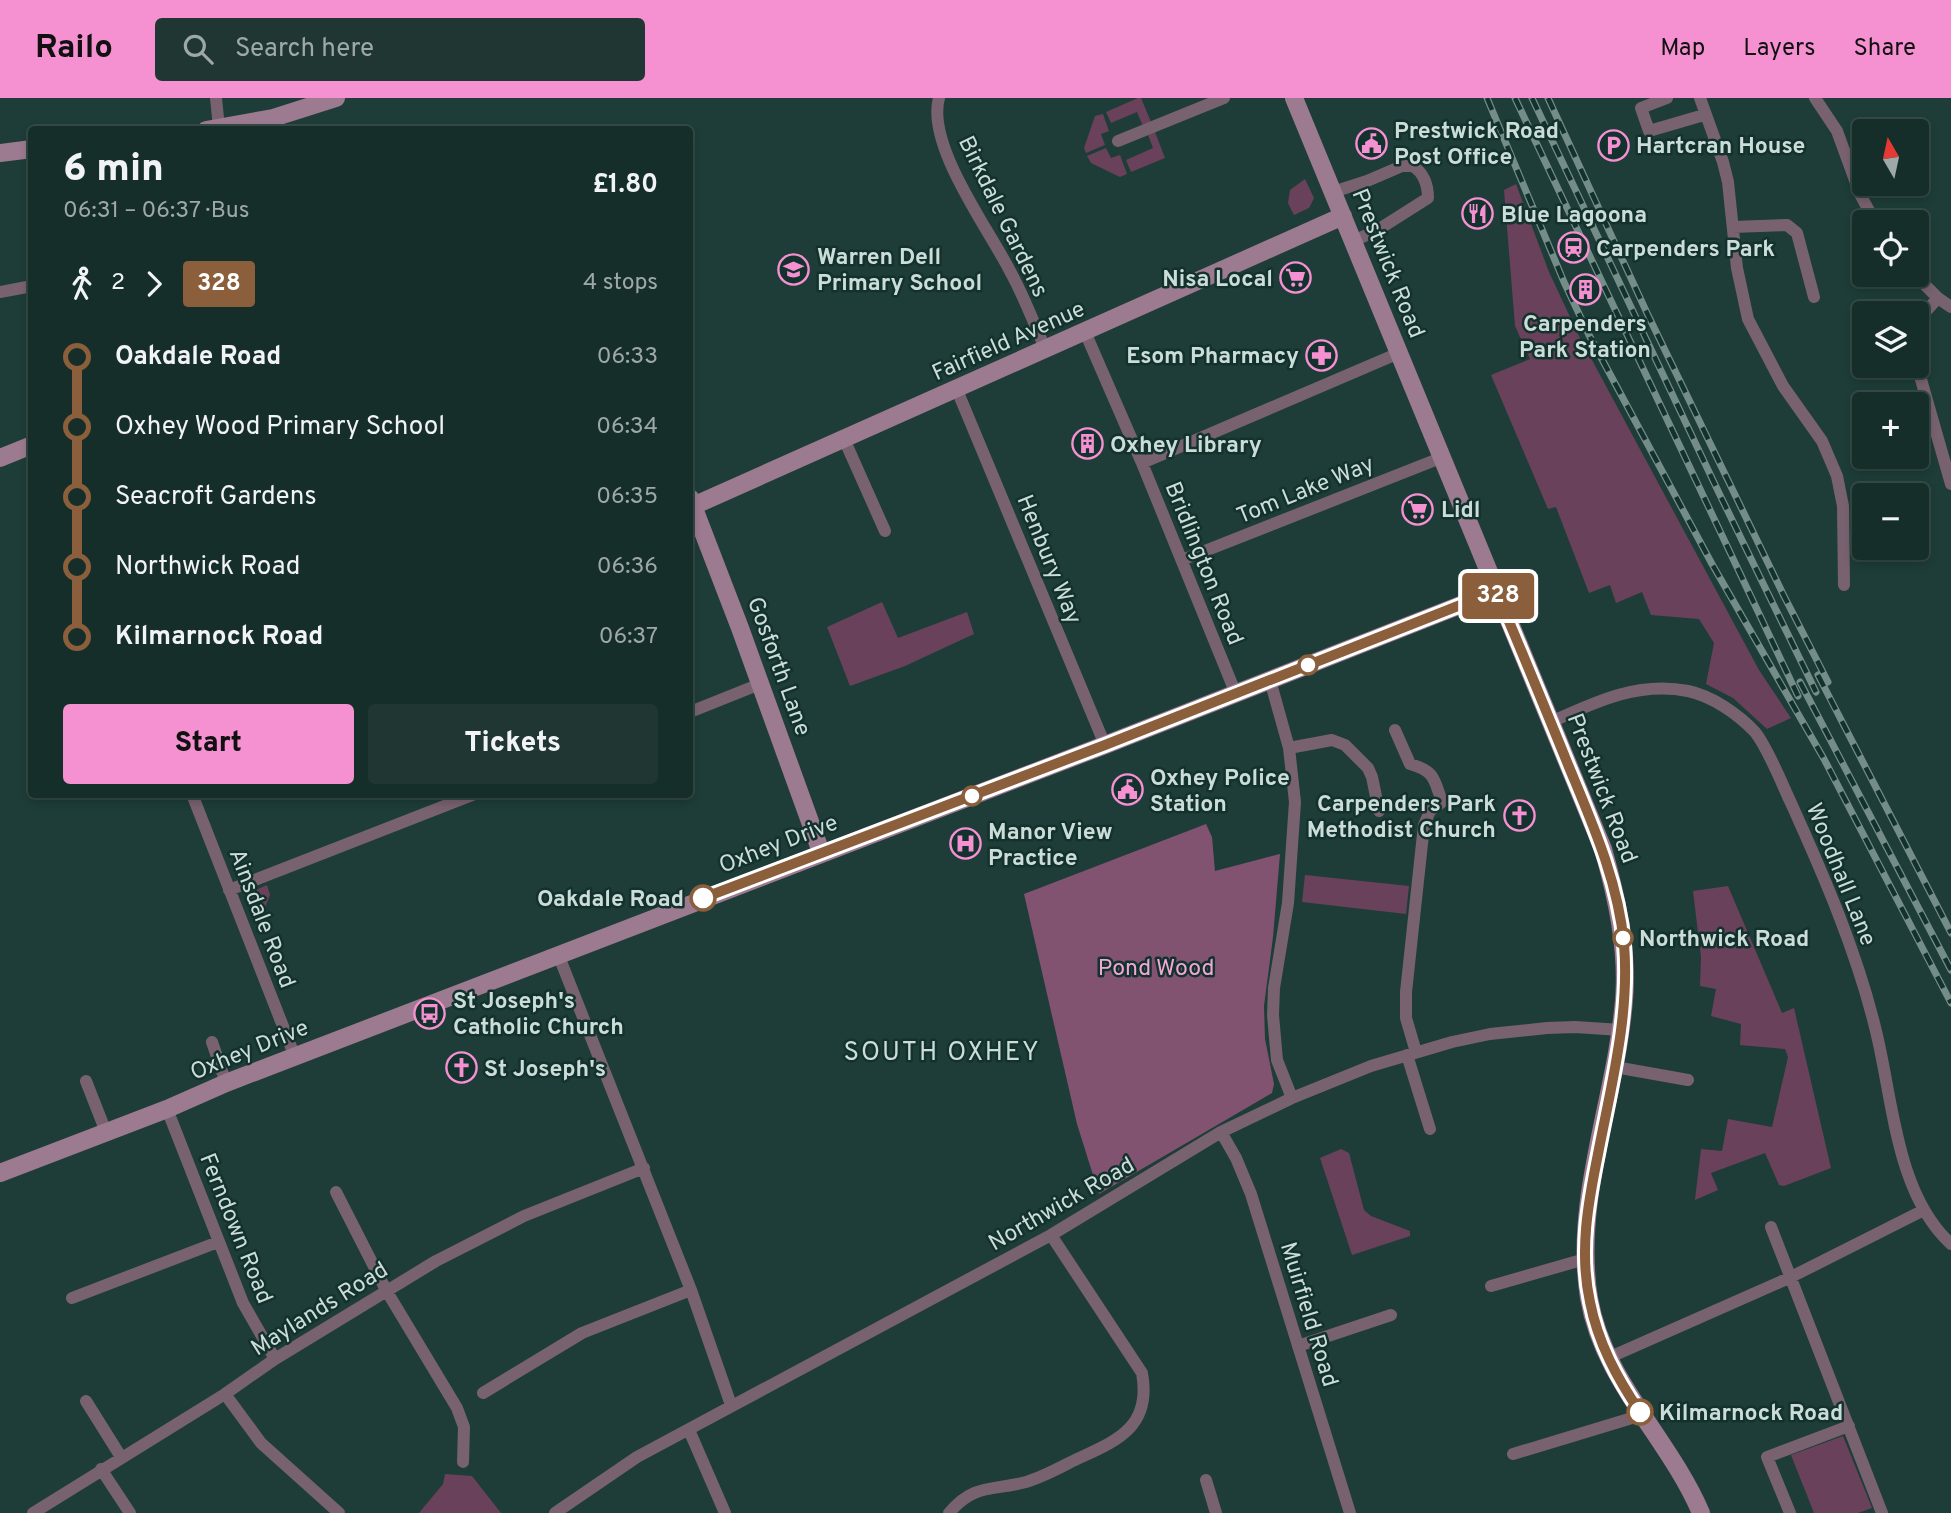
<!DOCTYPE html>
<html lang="en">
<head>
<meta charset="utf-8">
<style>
	body { margin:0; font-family:Overpass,sans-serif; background:#1f3632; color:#f1f3f6; height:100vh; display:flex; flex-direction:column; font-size:26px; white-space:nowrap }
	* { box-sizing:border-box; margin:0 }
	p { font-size:23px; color:#9ea8a8 }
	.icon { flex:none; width:38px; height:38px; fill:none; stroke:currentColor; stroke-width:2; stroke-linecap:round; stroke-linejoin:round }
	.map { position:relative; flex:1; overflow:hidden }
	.sheet { position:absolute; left:28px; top:28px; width:665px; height:672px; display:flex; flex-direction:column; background:#162e2a; border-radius:7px; box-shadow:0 4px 10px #0003,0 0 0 2px #354a47 }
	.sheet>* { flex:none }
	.badge { padding:0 14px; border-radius:5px; font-size:24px; line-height:46px }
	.needle { width:46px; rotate:351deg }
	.buttons { position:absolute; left:1852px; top:21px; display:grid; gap:14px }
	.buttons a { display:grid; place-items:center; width:77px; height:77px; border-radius:7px; background:#162e2a; box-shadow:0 4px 10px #0003,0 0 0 2px #354a47; font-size:35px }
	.map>.badge { position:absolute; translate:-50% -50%; box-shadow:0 0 0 4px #fff }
	.legs { display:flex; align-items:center; gap:10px; height:77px; padding:0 35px; font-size:23px }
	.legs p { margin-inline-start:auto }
	.headline { display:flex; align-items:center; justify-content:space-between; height:119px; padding:0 35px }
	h1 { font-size:38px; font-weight:800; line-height:52px }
	.cta { display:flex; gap:14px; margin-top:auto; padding:14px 35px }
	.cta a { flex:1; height:80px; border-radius:7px; background:#f590d1; color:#111; font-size:28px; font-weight:800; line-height:80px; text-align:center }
	.cta a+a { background:#1f3632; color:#f1f3f6 }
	ul { padding:0 35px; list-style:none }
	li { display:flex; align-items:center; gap:24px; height:70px; font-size:26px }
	li i { display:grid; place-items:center; width:10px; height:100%; margin:0 9px; background:currentColor }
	li i::after { content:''; width:18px; height:18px; margin:-9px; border:5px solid; border-radius:50%; background:#162e2a }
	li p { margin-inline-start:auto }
	li:first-child i { background:linear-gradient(#0000 50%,currentColor 0) }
	li:last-child i { background:linear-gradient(currentColor 50%,#0000 0) }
	header { display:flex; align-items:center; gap:42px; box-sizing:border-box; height:98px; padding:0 35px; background:#f590d1; color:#111 }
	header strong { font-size:33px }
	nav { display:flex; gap:38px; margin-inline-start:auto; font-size:24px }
	.search { width:490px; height:63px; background:#1f3632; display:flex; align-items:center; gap:18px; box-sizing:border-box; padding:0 24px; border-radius:7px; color:#9ea8a8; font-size:26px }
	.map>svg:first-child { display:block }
	.green { fill:#6a415b }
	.forest { fill:#825371 }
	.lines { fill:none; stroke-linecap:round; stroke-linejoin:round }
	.street { stroke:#78626f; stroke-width:12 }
	.secondary { stroke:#9c7a8f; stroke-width:18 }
	.rail-casing { stroke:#758d89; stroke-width:7 }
	.rail { stroke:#13322e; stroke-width:4.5; stroke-dasharray:13; stroke-linecap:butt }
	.line-1-casing { stroke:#fff; stroke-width:16 }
	.line-1 { stroke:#8b5e3c; stroke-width:10 }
	.stop-1-dot { fill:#fff; stroke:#8b5e3c; stroke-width:3.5 }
	.labels { text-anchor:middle; stroke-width:5; stroke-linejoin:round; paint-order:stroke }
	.poi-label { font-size:23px; font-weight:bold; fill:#ccddd9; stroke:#13322e; text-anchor:start }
	.street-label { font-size:23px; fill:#ccddd9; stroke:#13322e }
	.stop-label { font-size:23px; font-weight:bold; fill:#ccddd9; stroke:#13322e; text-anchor:start }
	.park-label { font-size:23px; fill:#f2a7d6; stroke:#13322e }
	.quarter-label { font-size:26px; letter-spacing:2px; fill:#ccddd9; stroke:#13322e }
</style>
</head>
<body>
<header>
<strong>Railo</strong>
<div class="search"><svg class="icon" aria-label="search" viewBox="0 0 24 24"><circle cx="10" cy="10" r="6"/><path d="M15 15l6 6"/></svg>Search here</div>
<nav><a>Map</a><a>Layers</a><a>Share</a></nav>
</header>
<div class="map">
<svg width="1951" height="1415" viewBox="0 0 1951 1415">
	<rect width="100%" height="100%" fill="#1e3d38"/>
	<path class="green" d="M 1138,0 L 1141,0 L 1151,24 L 1143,28 L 1137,14 L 1111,25 L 1106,14 Z
		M 1103,16 L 1109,33 L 1101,36 L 1105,47 L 1086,55 L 1084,50 L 1095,18 Z
		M 1155,34 L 1165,60 L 1131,74 L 1126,62 L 1153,50 L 1148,37 Z
		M 1106,50 L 1111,60 L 1120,57 L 1127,76 L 1120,79 L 1091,65 L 1087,58 Z
		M 1305,81 L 1314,100 L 1309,110 L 1294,117 L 1288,105 L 1290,92 Z
		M 1516,86 L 1549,174 L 1579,238 L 1759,572 L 1791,620 L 1767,631 L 1733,600 L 1706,586 L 1714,545 L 1699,521 L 1651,517 L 1642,494 L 1616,505 L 1610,487 L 1589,495 L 1556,409 L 1548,411 L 1491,277 L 1530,261 L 1515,228 L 1504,92 Z
		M 882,504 L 898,540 L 967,514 L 974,536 L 905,568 L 850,588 L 827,529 Z
		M 1305,777 L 1409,788 L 1406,816 L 1302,804 Z
		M 267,787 L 270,797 L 262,817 L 254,820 L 248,805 L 249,795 Z
		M 1728,788 L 1782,915 L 1794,910 L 1831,1070 L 1784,1088 L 1779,1087 L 1765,1055 L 1711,1075 L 1718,1092 L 1695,1102 L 1701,1051 L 1722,1053 L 1728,1021 L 1772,1029 L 1788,959 L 1785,951 L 1740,947 L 1741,926 L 1711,918 L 1716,891 L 1700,888 L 1701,859 L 1693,793 Z
		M 1341,1051 L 1349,1055 L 1364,1112 L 1371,1118 L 1410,1133 L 1410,1138 L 1352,1157 L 1320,1060 Z
		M 1843,1338 L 1872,1410 L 1858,1415 L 1814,1415 L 1791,1357 Z
		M 445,1376 L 472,1378 L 501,1415 L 419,1415 L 443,1386 Z"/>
	<path class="forest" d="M 1206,726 L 1212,739 L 1215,773 L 1280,756 L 1273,839 L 1264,908 L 1265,941 L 1274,986 L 1272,995 L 1099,1096 L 1077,1026 L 1024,796 Z"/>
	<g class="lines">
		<path class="street" d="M 216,0 L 219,30
			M 939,0 C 926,47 988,130 1010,173 C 1024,198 1034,226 1046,252
			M 1667,0 L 1641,10 L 1649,33 L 1704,17
			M 1700,0 L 1723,64 L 1728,84 L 1737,170 L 1748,221 L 1783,288 L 1822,343 L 1837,378 L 1843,408 L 1844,487
			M 1815,0 L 1837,33 L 1860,96 L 1875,124
			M 1118,43 L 1224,0
			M 1333,94 L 1367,83 L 1402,68 L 1412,68 C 1424,74 1428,88 1428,100 L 1376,133 L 1353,143
			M 1733,129 L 1787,127 L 1797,135 L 1814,199
			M 1915,177 L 1938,200 L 1951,209
			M 0,194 L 32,188
			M 1916,224 L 1938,200
			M 1085,234 L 1142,365 L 1236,596
			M 1916,264 L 1951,386
			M 957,292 L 1105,647
			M 844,341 L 885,433
			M 1142,365 L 1399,255
			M 1182,462 L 1443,359
			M 1270,582 L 1289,650 L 1295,704 L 1288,805 L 1274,890 L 1273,917 L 1277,962 L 1292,1000
			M 690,614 L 760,586
			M 1551,624 C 1595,604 1638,583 1688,593 C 1712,598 1738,616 1755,634 C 1768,650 1782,686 1791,705 C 1824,778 1856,852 1875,929 C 1893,999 1895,1095 1951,1146
			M 1395,632 L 1410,666 C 1435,673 1434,681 1442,704 L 1430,713 L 1424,727 L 1406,894 L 1406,920 L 1416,954
			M 1289,650 L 1332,642 L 1345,647 L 1368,670 L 1372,679 L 1379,713
			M 192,696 L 295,959
			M 229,792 L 475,696
			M 558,856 L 691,1192 L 731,1307
			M 212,944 L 226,985
			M 1407,957 L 1430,1031
			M 1615,969 L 1688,982
			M 86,983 L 106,1034
			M 167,1011 L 243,1205 L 275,1261
			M 1221,1034 L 1236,1060 L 1251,1096 L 1350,1415
			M 336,1094 L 386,1192 L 457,1310 L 464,1329 L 463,1364
			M 1771,1129 L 1882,1415
			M 1491,1188 L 1585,1161
			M 72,1200 L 218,1144
			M 1298,1248 L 1391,1217
			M 1608,1260 L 1789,1180 L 1922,1113
			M 483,1295 L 582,1235 L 691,1192
			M 225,1296 L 261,1345 L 339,1415
			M 86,1303 L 121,1359
			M 689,1332 L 725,1415
			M 1513,1356 L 1642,1317
			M 101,1371 L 130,1415
			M 1206,1382 L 1216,1415
			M 33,1415 L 225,1296 L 275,1261 L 436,1163 L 524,1118 L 644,1070
			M 555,1415 L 637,1359 L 1051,1137 L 1221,1034 L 1292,1000 L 1371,968 L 1452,944 L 1490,936 L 1547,930 L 1575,929 L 1621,932
			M 949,1415 C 974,1385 993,1393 1026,1384 C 1043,1379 1059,1370 1075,1362 C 1116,1343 1152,1330 1142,1275 L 1051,1137
			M 1790,1415 L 1767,1359 L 1849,1328"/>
		<path class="secondary" d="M 1294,0 L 1603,751 C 1617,800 1628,851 1624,902 C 1616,1001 1573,1101 1589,1200 C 1603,1283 1669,1340 1701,1415
			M 206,32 L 273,20 L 336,0
			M 0,55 L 32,51
			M 0,360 L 32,347
			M 690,400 L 740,530 L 821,754
			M 693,408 L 1343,118
			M 0,1075 L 167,1011 L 226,985 L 1105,647 L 1496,493"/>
		<defs>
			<path id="rail" d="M 1487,0 L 1564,184 L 1589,237 L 1712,466 L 1824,661 L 1951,905
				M 1515,0 L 1798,598
				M 1532,0 L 1719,395 L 1816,594
				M 1548,0 L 1647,215 L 1784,498 L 1828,584
				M 1818,577 L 1951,835
				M 1800,584 L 1951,872"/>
		</defs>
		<use href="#rail" class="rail-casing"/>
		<use href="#rail" class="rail"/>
	</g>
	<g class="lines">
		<defs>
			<path id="line-1" d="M 703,800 L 1105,647 L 1496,493 C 1521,551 1545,610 1569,669 C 1593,727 1618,783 1624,846 C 1630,917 1611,988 1598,1056 C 1588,1105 1579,1154 1590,1204 C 1598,1245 1617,1280 1640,1314"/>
		</defs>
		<use href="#line-1" class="line-1-casing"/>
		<use href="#line-1" class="line-1"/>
	</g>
	<defs>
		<symbol id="civic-ring" viewBox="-11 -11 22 22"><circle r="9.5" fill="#13322e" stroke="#f590d1" stroke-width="1.5"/><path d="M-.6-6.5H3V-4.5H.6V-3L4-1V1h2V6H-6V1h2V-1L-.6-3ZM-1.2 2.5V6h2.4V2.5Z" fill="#f590d1"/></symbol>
		<symbol id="parking-ring" viewBox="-11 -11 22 22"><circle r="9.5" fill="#13322e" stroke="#f590d1" stroke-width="1.5"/><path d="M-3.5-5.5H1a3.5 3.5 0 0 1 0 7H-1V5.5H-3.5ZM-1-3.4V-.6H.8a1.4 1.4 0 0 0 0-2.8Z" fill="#f590d1"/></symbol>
		<symbol id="restaurant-ring" viewBox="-11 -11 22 22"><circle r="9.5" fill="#13322e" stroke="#f590d1" stroke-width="1.5"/><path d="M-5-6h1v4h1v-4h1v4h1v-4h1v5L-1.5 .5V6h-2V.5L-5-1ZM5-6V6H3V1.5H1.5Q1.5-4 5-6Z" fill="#f590d1"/></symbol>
		<symbol id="station-ring" viewBox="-11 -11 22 22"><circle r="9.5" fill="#13322e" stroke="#f590d1" stroke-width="1.5"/><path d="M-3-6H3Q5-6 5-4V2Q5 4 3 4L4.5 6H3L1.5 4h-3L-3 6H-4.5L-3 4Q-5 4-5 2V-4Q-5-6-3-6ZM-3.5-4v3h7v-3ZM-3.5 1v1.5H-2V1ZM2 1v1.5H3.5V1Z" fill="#f590d1"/></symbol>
		<symbol id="school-ring" viewBox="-11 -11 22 22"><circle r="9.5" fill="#13322e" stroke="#f590d1" stroke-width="1.5"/><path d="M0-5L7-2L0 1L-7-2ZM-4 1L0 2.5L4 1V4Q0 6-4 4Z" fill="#f590d1"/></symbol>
		<symbol id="supermarket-ring" viewBox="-11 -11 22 22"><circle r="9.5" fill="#13322e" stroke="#f590d1" stroke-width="1.5"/><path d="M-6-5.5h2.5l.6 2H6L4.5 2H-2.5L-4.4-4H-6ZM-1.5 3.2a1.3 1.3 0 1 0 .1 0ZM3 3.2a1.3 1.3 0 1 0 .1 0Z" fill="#f590d1"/></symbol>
		<symbol id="building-ring" viewBox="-11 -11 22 22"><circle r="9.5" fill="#13322e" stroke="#f590d1" stroke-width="1.5"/><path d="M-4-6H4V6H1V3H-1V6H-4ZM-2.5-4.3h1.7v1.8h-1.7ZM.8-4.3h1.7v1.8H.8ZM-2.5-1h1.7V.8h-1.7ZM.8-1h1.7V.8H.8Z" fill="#f590d1"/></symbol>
		<symbol id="pharmacy-ring" viewBox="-11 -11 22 22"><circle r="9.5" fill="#13322e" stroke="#f590d1" stroke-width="1.5"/><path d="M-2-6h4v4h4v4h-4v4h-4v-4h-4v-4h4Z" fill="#f590d1"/></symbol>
		<symbol id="church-ring" viewBox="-11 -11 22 22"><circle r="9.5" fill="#13322e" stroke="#f590d1" stroke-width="1.5"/><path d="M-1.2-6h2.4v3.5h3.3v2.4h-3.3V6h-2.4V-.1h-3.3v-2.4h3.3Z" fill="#f590d1"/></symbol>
		<symbol id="hospital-ring" viewBox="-11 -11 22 22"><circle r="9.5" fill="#13322e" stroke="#f590d1" stroke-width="1.5"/><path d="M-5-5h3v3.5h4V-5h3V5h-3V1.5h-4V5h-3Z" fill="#f590d1"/></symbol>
		<symbol id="bus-ring" viewBox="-11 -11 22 22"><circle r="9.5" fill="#13322e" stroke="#f590d1" stroke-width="1.5"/><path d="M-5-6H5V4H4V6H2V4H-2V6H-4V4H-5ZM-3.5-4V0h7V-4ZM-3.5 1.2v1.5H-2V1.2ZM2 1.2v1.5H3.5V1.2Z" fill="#f590d1"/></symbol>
	</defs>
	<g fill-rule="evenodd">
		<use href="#civic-ring" x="1354" y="28" width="35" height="35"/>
		<use href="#parking-ring" x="1596" y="30" width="35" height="35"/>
		<use href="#restaurant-ring" x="1460" y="98" width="35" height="35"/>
		<use href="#station-ring" x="1556" y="132" width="35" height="35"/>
		<use href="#school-ring" x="776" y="154" width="35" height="35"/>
		<use href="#supermarket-ring" x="1278" y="162" width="35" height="35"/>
		<use href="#building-ring" x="1568" y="174" width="35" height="35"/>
		<use href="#pharmacy-ring" x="1304" y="240" width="35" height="35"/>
		<use href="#building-ring" x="1070" y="328" width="35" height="35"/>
		<use href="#supermarket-ring" x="1400" y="394" width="35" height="35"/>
		<use href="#civic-ring" x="1110" y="674" width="35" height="35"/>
		<use href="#church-ring" x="1502" y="700" width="35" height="35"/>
		<use href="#hospital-ring" x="948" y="728" width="35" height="35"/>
		<use href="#bus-ring" x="412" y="898" width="35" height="35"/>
		<use href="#church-ring" x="444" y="952" width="35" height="35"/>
	</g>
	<g class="stop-1-dot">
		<circle cx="1308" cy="567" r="9"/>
		<circle cx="972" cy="698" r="9"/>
		<circle cx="703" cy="800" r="12"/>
		<circle cx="1623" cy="840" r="9"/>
		<circle cx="1640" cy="1314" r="12"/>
	</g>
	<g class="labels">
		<g class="poi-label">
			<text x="1394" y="40">Prestwick Road<tspan x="1394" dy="26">Post Office</tspan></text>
			<text x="1636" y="55">Hartcran House</text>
			<text x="1501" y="124">Blue Lagoona</text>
			<text x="1596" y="158">Carpenders Park</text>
			<text x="817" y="166">Warren Dell<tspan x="817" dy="26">Primary School</tspan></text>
			<text x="1273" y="188" text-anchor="end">Nisa Local</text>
			<text x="1585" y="233" text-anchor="middle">Carpenders<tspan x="1585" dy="26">Park Station</tspan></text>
			<text x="1299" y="265" text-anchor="end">Esom Pharmacy</text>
			<text x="1110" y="354">Oxhey Library</text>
			<text x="1441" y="419">Lidl</text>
			<text x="1150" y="687">Oxhey Police<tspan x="1150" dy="26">Station</tspan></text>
			<text x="1496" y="713" text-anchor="end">Carpenders Park<tspan x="1496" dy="26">Methodist Church</tspan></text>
			<text x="988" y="741">Manor View<tspan x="988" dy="26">Practice</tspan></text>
			<text x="453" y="910">St Joseph's<tspan x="453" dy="26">Catholic Church</tspan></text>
			<text x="484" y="978">St Joseph's</text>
		</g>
		<g class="street-label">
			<text transform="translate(1004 118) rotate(64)" y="8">Birkdale Gardens</text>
			<text transform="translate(1389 165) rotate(68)" y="8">Prestwick Road</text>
			<text transform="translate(1008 242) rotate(-24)" y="8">Fairfield Avenue</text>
			<text transform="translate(1305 391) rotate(-22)" y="8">Tom Lake Way</text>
			<text transform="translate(1050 461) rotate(68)" y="8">Henbury Way</text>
			<text transform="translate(1205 465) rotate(68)" y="8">Bridlington Road</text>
			<text transform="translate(780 568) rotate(70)" y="8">Gosforth Lane</text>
			<text transform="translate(1603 690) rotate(69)" y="8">Prestwick Road</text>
			<text transform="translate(778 745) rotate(-21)" y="8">Oxhey Drive</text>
			<text transform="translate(1842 776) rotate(68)" y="8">Woodhall Lane</text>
			<text transform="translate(263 820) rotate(69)" y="8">Ainsdale Road</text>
			<text transform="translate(249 951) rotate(-22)" y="8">Oxhey Drive</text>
			<text transform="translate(1061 1105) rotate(-30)" y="8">Northwick Road</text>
			<text transform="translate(237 1130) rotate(68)" y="8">Ferndown Road</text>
			<text transform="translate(319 1210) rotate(-32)" y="8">Maylands Road</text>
			<text transform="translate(1310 1216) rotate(73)" y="8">Muirfield Road</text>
		</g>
		<g class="stop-label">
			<text x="684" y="808" text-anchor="end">Oakdale Road</text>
			<text x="1639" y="848">Northwick Road</text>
			<text x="1659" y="1322">Kilmarnock Road</text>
		</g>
		<g class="park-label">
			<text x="1156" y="877">Pond Wood</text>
		</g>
		<g class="quarter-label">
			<text x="942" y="962">SOUTH OXHEY</text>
		</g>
	</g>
</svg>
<div class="buttons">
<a><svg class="needle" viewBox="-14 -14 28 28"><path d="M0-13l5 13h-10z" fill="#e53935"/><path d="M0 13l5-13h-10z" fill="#9ea8a8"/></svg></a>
<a><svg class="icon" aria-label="locate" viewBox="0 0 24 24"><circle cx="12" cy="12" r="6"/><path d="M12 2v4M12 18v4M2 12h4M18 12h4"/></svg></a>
<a><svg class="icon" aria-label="layers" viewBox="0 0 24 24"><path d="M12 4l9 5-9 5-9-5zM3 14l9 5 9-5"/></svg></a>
<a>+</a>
<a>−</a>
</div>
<b class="badge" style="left:1498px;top:498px;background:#8b5e3c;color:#fff">328</b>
<section class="sheet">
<div class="headline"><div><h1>6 min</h1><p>06:31 – 06:37 · Bus</p></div><b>£1.80</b></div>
<div class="legs"><svg class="icon" aria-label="walk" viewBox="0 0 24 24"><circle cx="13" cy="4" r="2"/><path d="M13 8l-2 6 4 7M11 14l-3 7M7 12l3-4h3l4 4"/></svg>2<svg class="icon" aria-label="forward" viewBox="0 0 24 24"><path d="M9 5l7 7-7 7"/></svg><b class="badge" style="background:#8b5e3c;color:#fff">328</b><p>4 stops</p></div>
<ul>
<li><i style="color:#8b5e3c"></i><b>Oakdale Road</b><p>06:33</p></li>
<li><i style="color:#8b5e3c"></i><span>Oxhey Wood Primary School</span><p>06:34</p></li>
<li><i style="color:#8b5e3c"></i><span>Seacroft Gardens</span><p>06:35</p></li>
<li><i style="color:#8b5e3c"></i><span>Northwick Road</span><p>06:36</p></li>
<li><i style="color:#8b5e3c"></i><b>Kilmarnock Road</b><p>06:37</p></li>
</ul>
<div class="cta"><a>Start</a><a>Tickets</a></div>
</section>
</div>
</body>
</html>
